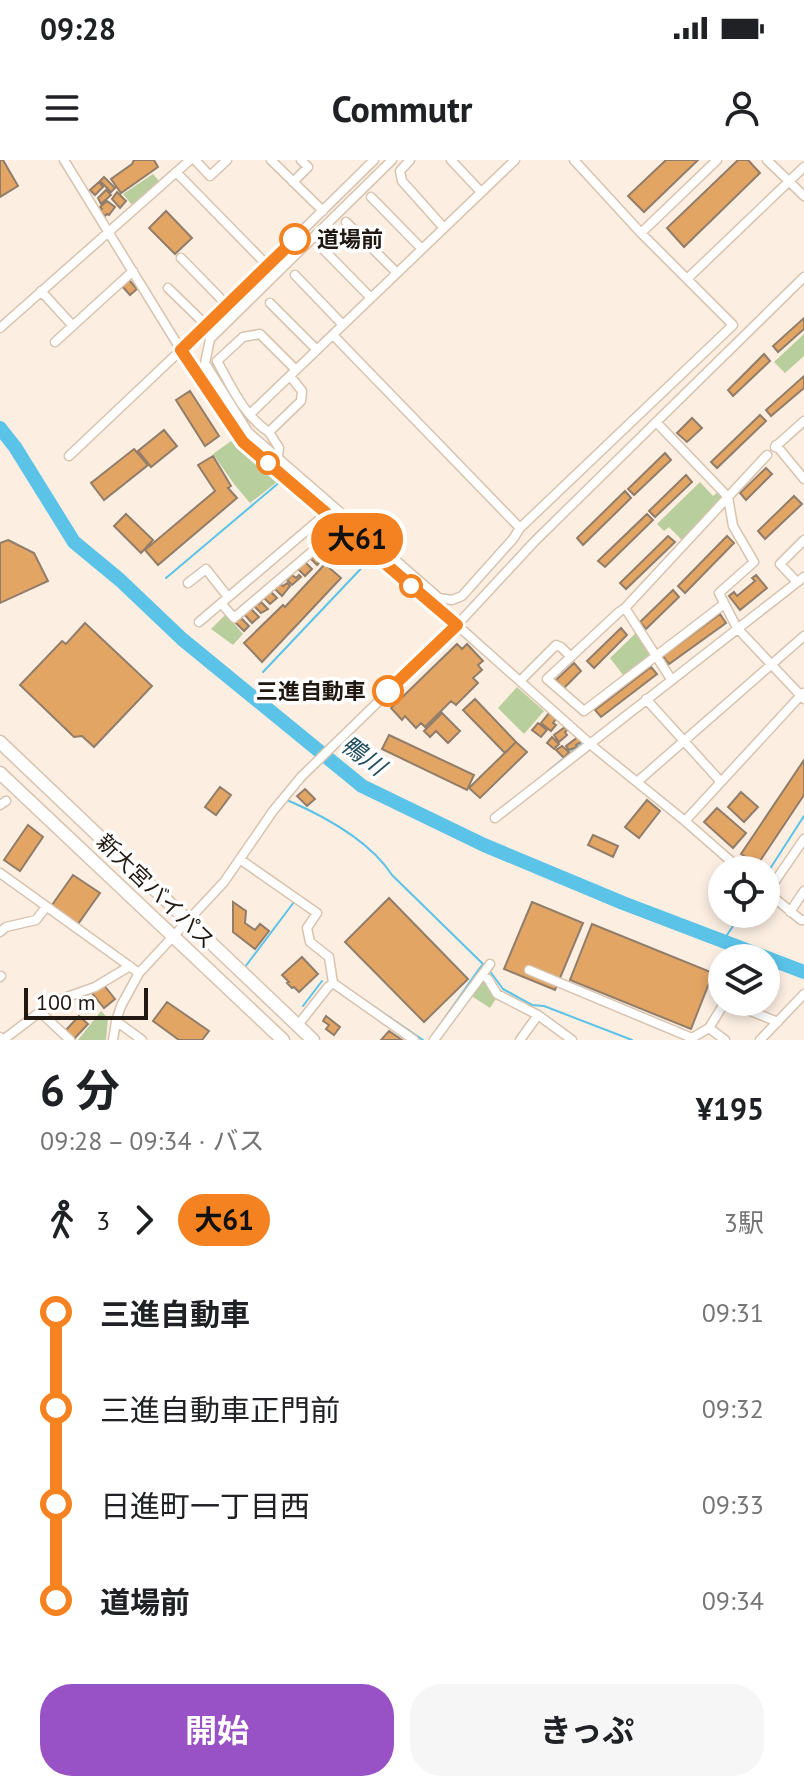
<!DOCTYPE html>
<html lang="ja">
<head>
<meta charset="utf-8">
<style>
	body { margin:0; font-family:"PT Sans","Noto Sans JP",sans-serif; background:#f6f6f6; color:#202124; height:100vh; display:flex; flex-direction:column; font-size:30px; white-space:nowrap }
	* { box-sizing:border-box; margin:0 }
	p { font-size:26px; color:#757577 }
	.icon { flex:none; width:44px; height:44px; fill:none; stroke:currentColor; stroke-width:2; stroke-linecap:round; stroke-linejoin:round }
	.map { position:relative; height:880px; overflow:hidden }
	.sheet { display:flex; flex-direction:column; background:#fff; flex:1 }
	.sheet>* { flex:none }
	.badge { padding:0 16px; border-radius:26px; font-size:28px; line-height:52px }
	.controls { position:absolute; left:708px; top:696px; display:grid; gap:16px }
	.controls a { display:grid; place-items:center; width:72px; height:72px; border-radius:50%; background:#fff; box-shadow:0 4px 12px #0003; font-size:40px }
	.scale { position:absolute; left:24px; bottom:20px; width:124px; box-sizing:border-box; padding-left:8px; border:4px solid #201811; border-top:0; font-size:22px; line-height:28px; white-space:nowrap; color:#201811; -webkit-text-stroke:6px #fff; paint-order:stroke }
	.map>.badge { position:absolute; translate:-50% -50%; box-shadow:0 0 0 4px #fff }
	.legs { display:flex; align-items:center; gap:12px; height:88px; padding:0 40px; font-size:26px }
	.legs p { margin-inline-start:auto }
	.summary { display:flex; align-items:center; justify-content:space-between; height:136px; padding:0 40px }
	h1 { font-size:44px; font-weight:700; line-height:60px }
	.action { display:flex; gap:16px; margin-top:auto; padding:16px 40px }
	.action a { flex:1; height:92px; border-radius:32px; background:#9952c5; color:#fff; font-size:32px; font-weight:700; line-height:92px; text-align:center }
	.action a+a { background:#f6f6f6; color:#202124 }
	ul { padding:0 40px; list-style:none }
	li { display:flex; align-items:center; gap:28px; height:96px; font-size:30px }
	li i { display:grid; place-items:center; width:12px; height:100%; margin:0 10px; background:currentColor }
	li i::after { content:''; width:20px; height:20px; margin:-10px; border:6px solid; border-radius:50%; background:#fff }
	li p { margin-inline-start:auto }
	li:first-child i { background:linear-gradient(#0000 50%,currentColor 0) }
	li:last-child i { background:linear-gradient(currentColor 50%,#0000 0) }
	.status { display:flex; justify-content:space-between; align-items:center; height:56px; padding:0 40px; background:#fff; direction:ltr }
	.status svg { height:22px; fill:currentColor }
	header { display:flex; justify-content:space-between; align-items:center; height:104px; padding:0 40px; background:#fff; font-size:36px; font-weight:700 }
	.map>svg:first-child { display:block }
	.green { fill:#b8ce9c }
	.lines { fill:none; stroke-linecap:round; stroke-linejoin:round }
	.stream { stroke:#5bc2e8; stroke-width:2 }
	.river { stroke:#5bc2e8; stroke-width:14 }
	.building { fill:#e2a564; stroke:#917d6a; stroke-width:2 }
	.minor-casing { stroke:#d8c3ae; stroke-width:11 }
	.highway-casing { stroke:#d8c3ae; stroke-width:15 }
	.minor { stroke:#fff; stroke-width:8 }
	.highway { stroke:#fff; stroke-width:12 }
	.line-1-casing { stroke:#fff; stroke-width:18 }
	.line-1 { stroke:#f58220; stroke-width:12 }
	.stop-1-dot { fill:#fff; stroke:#f58220; stroke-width:4 }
	.labels { text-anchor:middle; stroke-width:7; stroke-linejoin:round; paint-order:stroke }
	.stop-label { font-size:22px; font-weight:bold; fill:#201811; stroke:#fff; text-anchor:start }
	.street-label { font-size:22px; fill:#201811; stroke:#fff }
	.water-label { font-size:24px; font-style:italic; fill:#214d5d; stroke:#fff }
</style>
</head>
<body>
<div class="status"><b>09:28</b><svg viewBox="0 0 49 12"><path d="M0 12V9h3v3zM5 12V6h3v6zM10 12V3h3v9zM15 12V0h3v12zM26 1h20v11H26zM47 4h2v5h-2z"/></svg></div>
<header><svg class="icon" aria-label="menu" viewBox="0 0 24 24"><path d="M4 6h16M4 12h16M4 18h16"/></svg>Commutr<svg class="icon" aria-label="person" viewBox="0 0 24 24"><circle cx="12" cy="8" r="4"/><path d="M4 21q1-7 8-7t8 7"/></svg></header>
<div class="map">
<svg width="804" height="880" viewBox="0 0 804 880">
	<rect width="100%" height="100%" fill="#fcefe2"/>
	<path class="green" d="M 153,14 L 159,21 L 132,45 L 123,34 Z
		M 804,174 L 804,196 L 785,213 L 774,202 Z
		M 231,281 L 237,288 L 277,322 L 250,343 L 234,324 L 213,294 Z
		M 700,322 L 713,336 L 718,332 L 724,339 L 684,382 L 669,367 L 664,371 L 657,364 Z
		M 226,454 L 243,474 L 233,485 L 211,469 Z
		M 638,471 L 652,493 L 623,515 L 610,498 Z
		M 517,527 L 544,551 L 524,574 L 498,548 Z
		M 482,817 L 497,837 L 490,848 L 470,835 Z
		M 101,851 L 108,858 L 106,880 L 78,880 Z"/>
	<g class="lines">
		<path class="stream" d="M 166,418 L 281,321
			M 263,512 L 371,398
			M 547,612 L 582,583
			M 287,640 C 324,656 370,681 392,715 L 483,804
			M 766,715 L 804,656
			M 723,781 L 741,754
			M 766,802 L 768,798
			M 245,807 L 294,742
			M 489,810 L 503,829 L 532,845 L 544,846 L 632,880
			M 341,824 L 423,880
			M 303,846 L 322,821
			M 437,869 L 479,809 L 483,804 L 485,806"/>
		<path class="river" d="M 0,268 L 15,287 L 74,382 L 120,420 L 182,479 L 362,626 L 484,685 L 623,743 L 804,812"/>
	</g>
	<path class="building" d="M 0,0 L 3,0 L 18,26 L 0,37 Z
		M 134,0 L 154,0 L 158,7 L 121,33 L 111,19 L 132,4 Z
		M 666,0 L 698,0 L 644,52 L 628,36 Z
		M 738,0 L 748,0 L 760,13 L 684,87 L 667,68 Z
		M 104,17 L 115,28 L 111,32 L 100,21 Z
		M 99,22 L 103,27 L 95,35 L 90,30 Z
		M 106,30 L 111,35 L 101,44 L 98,38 Z
		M 117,32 L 126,41 L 120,48 L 112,39 Z
		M 107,41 L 115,47 L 109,55 L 107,54 L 105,56 L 100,51 L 102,49 L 100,47 Z
		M 166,51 L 192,78 L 175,94 L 149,68 Z
		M 129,120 L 137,129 L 130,135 L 122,126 Z
		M 804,158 L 804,169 L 778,192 L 773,186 Z
		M 764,194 L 770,201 L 733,236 L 728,230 Z
		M 804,216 L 804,228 L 771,256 L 766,250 Z
		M 190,231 L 219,276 L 205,286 L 176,240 Z
		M 760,255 L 766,261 L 717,308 L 711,302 Z
		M 692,258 L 702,268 L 687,282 L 677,273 Z
		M 164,270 L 177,286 L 151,307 L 138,291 Z
		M 134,289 L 148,305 L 104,340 L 91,323 Z
		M 665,293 L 671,300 L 634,335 L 628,329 Z
		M 213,296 L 231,326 L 228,328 L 237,338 L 158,405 L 145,390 L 215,331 L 198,305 Z
		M 766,308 L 772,314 L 746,340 L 740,333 Z
		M 686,315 L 692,322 L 655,357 L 649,351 Z
		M 625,331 L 631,338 L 583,385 L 577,378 Z
		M 794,336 L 802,344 L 765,379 L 758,371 Z
		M 126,354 L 153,380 L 141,393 L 114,366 Z
		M 647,354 L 653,360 L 605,407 L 598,401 Z
		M 668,376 L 675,382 L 626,429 L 620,423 Z
		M 727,376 L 734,383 L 685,433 L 678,426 Z
		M 335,378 L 340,383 L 330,392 L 325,387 Z
		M 8,380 L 34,393 L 48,421 L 0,443 L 0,383 Z
		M 319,391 L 325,397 L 317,405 L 311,399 Z
		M 305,402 L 312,409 L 305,416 L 298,409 Z
		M 325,404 L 341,418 L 262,502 L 244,483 L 283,445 L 285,447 Z
		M 292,415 L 296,418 L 299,415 L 301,417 L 292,425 L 287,420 Z
		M 756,415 L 767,428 L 740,450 L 729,436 L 734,432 L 737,436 L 755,421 L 752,418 Z
		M 287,423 L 290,426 L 282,436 L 275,429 L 280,424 L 283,426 Z
		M 673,430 L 679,437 L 646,469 L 640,462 Z
		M 271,432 L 277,438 L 270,444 L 264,438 Z
		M 258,442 L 259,444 L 261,442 L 268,449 L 261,453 L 254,446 Z
		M 250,448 L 259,457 L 252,463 L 244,454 Z
		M 720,454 L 726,463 L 669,504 L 663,496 Z
		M 240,457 L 249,466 L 244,471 L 235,462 Z
		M 85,463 L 152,526 L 94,587 L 82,576 L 74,577 L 20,525 L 62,481 L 66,484 Z
		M 621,468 L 627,475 L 594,508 L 587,501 Z
		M 457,484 L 462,489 L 467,484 L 483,501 L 478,505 L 482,510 L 473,518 L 478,523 L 456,545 L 451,541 L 425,567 L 421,563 L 416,568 L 405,556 L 402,560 L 391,548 Z
		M 574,503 L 581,511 L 564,528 L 556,520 Z
		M 651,507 L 657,514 L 601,557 L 595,550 Z
		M 475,539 L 516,582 L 505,593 L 463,550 Z
		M 442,553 L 460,571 L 448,583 L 436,571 L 430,577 L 424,571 Z
		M 549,553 L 556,559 L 553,563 L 556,565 L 551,571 L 541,563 Z
		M 538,563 L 547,570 L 541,577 L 532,570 Z
		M 565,567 L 567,570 L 565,572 L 567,575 L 559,582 L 554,575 Z
		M 389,575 L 474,615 L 467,630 L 382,589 Z
		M 552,577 L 559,584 L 554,589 L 547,583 Z
		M 578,577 L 581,582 L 576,585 L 577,587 L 569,590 L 566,586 Z
		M 516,582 L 527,592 L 480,638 L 469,628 Z
		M 562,586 L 569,592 L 564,598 L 556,590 Z
		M 804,600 L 804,635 L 758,704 L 741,694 Z
		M 220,627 L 231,635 L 216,655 L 205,647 Z
		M 305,629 L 315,639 L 307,646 L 297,636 Z
		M 741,632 L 758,647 L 744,662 L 728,647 Z
		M 647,640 L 660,651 L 639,678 L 625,667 Z
		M 717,648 L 746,673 L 733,688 L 704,662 Z
		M 28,665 L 43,677 L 20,711 L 4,700 Z
		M 593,675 L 618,686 L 613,697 L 588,685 Z
		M 73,715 L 100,733 L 78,764 L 52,745 Z
		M 389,738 L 468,819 L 424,862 L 345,782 Z
		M 233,742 L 246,751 L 245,763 L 255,770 L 260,764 L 269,771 L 255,789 L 233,772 Z
		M 532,742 L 583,763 L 555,830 L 504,809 Z
		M 592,764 L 713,813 L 691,869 L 570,820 Z
		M 302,797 L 318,814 L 299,832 L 294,827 L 292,828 L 287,823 L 289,822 L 282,815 Z
		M 103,824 L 115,839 L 104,848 L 92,833 Z
		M 167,842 L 209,871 L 202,880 L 179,880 L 153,861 Z
		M 79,856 L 88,864 L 74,879 L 65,871 Z
		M 326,856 L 340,867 L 334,875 L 326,869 L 329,865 L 323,861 Z
		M 389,871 L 402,880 L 381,880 Z"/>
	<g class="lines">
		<defs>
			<path id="minor" d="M 64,0 L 181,190 L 69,296
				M 195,0 L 210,16 L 227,0
				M 271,0 L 323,51
				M 374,0 L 181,190 L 243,282 L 457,465 L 596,589 L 685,661 L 741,710
				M 392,0 L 210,179 L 205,203 L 248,272 L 439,438 L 452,440 L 462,436 L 513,379 L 520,368
				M 410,0 L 400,11 L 402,21 L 444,68
				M 451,0 L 481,32
				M 767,0 L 804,36
				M 176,12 L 268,106
				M 293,22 L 308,7 L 301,0
				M 371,37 L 422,89
				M 346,62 L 397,113
				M 641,73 L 717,0
				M 320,86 L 371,138
				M 181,98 L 228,146
				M 295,115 L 343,165
				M 687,119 L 804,7
				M 168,128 L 207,166
				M 41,131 L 73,166
				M 270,143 L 317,190
				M 0,168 L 190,0
				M 333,175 L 520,368 L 733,165 L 641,73 L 574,0
				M 55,182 L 133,111
				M 250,254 L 515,0
				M 656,262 L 728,337 L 733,366 L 754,402 L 719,433 L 737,468 L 804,539
				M 269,272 C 244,256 231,226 217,201 L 243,177 L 260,174 L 296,210
				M 776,285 L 804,319
				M 775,287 L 804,261
				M 278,296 L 279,288 L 269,272 L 301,241 L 302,231 L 290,216
				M 797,422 L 780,404 L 804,380
				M 188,423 L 206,409 L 228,437
				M 221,443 L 234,458 L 342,366
				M 625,448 L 619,452 L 547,519 L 584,551 L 724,444
				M 199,462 L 327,353
				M 671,519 L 625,448 L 767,295
				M 520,521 L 556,485 L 561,487 L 571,497
				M 646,539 L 721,622
				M 637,622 L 804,476
				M 0,645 L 6,641
				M 495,658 L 804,417
				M 685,661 L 803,533
				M 241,700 L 317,753 L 307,768 L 310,782 L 329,797 L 333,823 L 414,880
				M 0,713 L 139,813
				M 766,731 L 801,760 L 804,760
				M 767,733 L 804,679
				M 790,752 L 804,731
				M 0,772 L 6,767 L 36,760 L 46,747
				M 529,810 L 692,878 L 709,868 L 725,842
				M 482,815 L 490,804
				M 0,817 L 1,816
				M 728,842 L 778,862
				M 40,852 L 70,880
				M 116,861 L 142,880
				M 298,865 L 328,827 L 333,823
				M 709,868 L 725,880
				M 0,877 L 3,880 L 53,842 L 95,827 L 130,806
				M 113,880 L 116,861 L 121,846 L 139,813 L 224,722 L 273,651 L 301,617 L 457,465 L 535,381 L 804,117
				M 434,880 L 482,815 L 488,819 L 497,834 L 538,855 L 572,880
				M 520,880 L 538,855
				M 760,880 L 804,834"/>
			<path id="highway" d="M 0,582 L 313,880
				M 0,613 L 283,880"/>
		</defs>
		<use href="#minor" class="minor-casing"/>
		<use href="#highway" class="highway-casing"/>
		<use href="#minor" class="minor"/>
		<use href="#highway" class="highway"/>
	</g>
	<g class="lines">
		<defs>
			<path id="line-1" d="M 295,79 L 181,190 L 243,282 L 457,465 L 388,531"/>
		</defs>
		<use href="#line-1" class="line-1-casing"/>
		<use href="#line-1" class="line-1"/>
	</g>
	<g class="stop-1-dot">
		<circle cx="295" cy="79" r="14"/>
		<circle cx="268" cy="303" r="10"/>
		<circle cx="411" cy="426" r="10"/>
		<circle cx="388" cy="531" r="14"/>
	</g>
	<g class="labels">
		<g class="stop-label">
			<text x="317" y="87">道場前</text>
			<text x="366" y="539" text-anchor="end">三進自動車</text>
		</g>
		<g class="street-label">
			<text transform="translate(156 731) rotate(44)" y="8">新大宮バイパス</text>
		</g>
		<g class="water-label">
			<text transform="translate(363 596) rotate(36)" y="8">鴨川</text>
		</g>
	</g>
</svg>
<div class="controls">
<a><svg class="icon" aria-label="locate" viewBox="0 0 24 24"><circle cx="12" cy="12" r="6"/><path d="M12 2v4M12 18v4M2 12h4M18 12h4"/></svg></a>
<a><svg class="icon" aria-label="layers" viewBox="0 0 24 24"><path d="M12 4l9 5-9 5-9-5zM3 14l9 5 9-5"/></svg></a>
</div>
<div class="scale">100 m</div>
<b class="badge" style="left:357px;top:379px;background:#f58220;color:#111">大61</b>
</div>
<section class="sheet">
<div class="summary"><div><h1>6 分</h1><p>09:28 – 09:34 · バス</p></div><b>¥195</b></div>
<div class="legs"><svg class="icon" aria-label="walk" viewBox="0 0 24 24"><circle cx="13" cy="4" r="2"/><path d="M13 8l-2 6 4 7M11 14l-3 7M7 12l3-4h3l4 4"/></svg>3<svg class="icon" aria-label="forward" viewBox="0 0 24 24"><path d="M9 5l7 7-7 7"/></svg><b class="badge" style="background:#f58220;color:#111">大61</b><p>3駅</p></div>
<ul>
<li><i style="color:#f58220"></i><b>三進自動車</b><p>09:31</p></li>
<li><i style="color:#f58220"></i><span>三進自動車正門前</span><p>09:32</p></li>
<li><i style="color:#f58220"></i><span>日進町一丁目西</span><p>09:33</p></li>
<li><i style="color:#f58220"></i><b>道場前</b><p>09:34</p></li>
</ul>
<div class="action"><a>開始</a><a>きっぷ</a></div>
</section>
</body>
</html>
